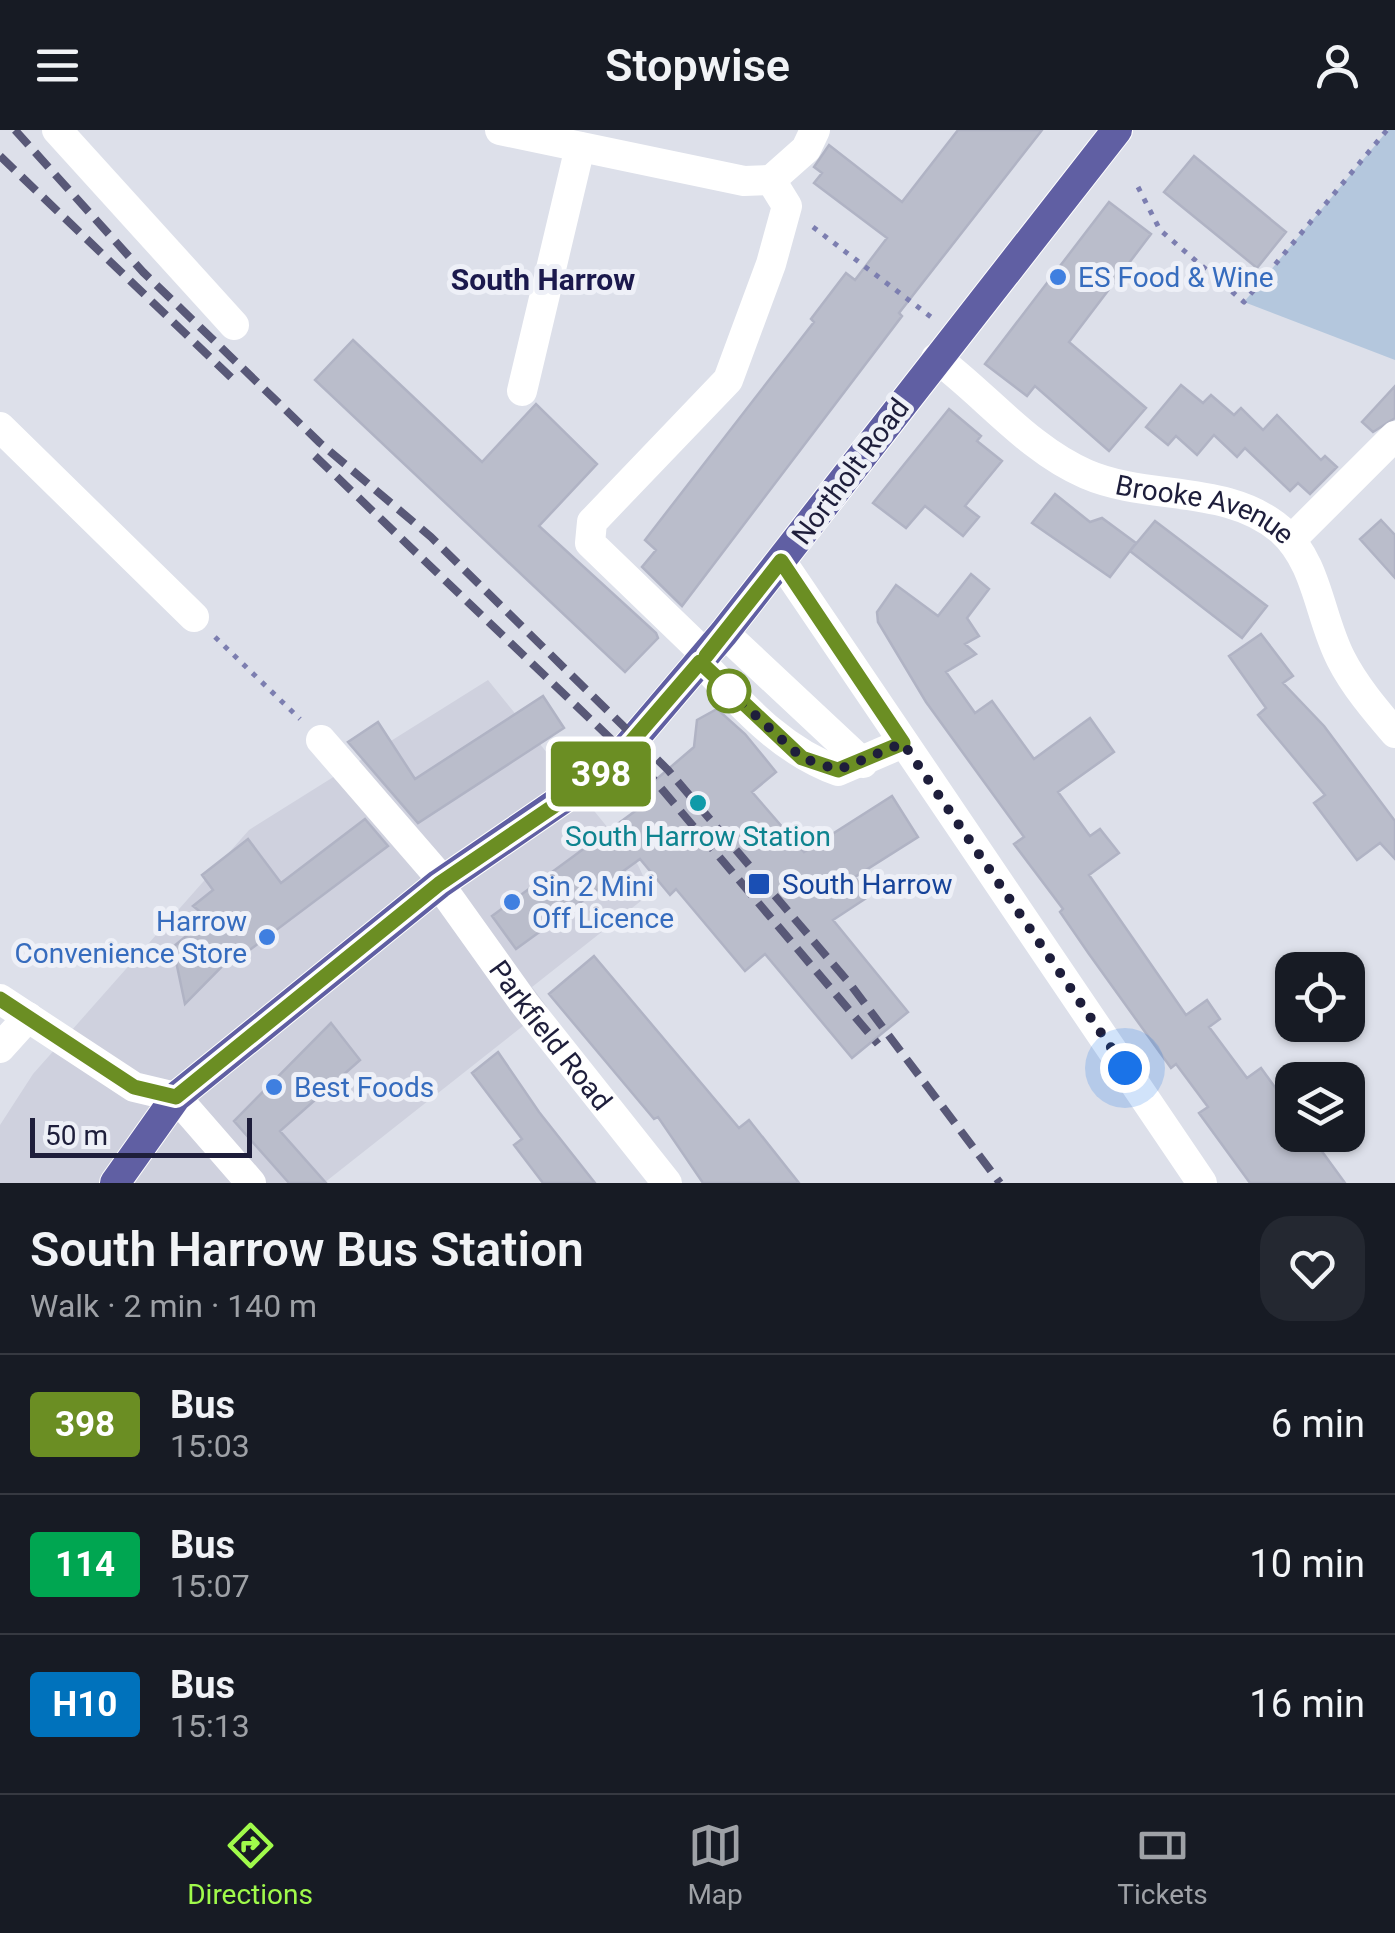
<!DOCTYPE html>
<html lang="en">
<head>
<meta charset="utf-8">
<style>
	body { margin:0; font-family:Roboto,sans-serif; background:#242831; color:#f1f3f6; height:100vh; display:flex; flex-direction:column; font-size:38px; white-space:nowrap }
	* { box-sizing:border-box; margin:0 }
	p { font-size:32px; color:#9ea1a6 }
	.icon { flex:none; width:55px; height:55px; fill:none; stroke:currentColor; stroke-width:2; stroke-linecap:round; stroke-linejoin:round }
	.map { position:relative; height:1053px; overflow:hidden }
	.sheet { display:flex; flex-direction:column; background:#171b24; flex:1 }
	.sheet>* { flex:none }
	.badge { padding:0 20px; border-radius:8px; font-size:35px; line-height:65px }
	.tools { position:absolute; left:1275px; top:822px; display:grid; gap:20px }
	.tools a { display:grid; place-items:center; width:90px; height:90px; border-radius:20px; background:#171b24; box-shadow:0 2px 8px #0004; font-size:50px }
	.scale { position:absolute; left:30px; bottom:25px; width:222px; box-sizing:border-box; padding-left:10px; border:5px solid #1e1e3b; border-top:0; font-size:28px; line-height:35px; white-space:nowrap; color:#1e1e3b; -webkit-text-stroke:8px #eef0f7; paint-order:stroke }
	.you { position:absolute; width:50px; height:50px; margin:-25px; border:8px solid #fff; border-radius:50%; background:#1a73e8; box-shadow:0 0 0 15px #1a73e833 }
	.map>.badge { position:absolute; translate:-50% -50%; box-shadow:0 0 0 5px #fff }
	.round { display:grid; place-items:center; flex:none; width:105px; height:105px; border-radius:30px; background:#242831 }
	.headline { display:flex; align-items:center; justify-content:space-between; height:170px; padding:0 30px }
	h1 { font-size:48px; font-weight:600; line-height:75px }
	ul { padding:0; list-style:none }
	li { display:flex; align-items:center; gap:30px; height:140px; padding:0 30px; border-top:2px solid #363941 }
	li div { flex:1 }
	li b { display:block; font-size:38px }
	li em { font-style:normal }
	li .badge { min-width:110px; font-weight:700; text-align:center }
	header { display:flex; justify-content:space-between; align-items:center; height:130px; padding:0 30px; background:#171b24; font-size:45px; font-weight:600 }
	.tabs { display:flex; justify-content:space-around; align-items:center; height:140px; border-top:2px solid #363941; background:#171b24; font-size:28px; color:#9ea1a6 }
	.tabs a { display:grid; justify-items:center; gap:5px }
	.tabs .active { color:#a0fa4b }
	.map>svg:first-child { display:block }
	.built { fill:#cfd1de }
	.green { fill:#b4c7dd }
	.building { fill:#babdcb; stroke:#b0b3c4; stroke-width:2.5 }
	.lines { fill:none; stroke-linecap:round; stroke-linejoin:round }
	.major-casing { stroke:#fff; stroke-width:32 }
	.path { stroke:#7c7eb0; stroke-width:5; stroke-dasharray:5 8; stroke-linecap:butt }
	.minor { stroke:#fff; stroke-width:30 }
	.major { stroke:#605fa3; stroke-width:30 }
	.rail { stroke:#585877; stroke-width:8; stroke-dasharray:20 10; stroke-linecap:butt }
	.line-casing { stroke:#fff; stroke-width:22 }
	.line { stroke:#6b8e23; stroke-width:15 }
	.walk { stroke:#1e1e3b; stroke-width:10; stroke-dasharray:0 18 }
	.shop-dot { fill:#3f7fe0; stroke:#eef0f7; stroke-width:4 }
	.stop-dot { fill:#fff; stroke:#6b8e23; stroke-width:5 }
	.culture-dot { fill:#0f9aa8; stroke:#eef0f7; stroke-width:4 }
	.transit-dot { fill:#1a4fb4; stroke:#eef0f7; stroke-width:4 }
	.labels { text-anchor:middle; stroke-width:10; stroke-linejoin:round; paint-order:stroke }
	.shop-label { font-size:28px; fill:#366cbe; stroke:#eef0f7; text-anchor:start }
	.street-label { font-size:28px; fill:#1e1e3b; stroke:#eef0f7 }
	.culture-label { font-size:28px; fill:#0d838f; stroke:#eef0f7 }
	.transit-label { font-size:28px; fill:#164399; stroke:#eef0f7; text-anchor:start }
	.neighbourhood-label { font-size:30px; font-weight:bold; fill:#1b194d; stroke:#eef0f7 }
</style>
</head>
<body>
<header><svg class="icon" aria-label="menu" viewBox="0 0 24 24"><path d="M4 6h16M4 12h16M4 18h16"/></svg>Stopwise<svg class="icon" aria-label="person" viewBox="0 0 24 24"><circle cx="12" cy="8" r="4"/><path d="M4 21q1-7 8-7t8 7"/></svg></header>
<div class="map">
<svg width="1395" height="1053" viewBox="0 0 1395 1053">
	<rect width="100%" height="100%" fill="#dde0ea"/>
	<path class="built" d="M 488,550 L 638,735 L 651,763 L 532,857 L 547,877 L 324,1053 L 0,1053 L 0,995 L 33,944 L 249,700 Z"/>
	<path class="green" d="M 1388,0 L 1395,0 L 1395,230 L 1244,172 Z"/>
	<path class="building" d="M 958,0 L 1042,0 L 899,183 L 902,186 L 682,476 L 642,437 L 656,420 L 645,410 L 814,192 L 811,189 L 846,143 L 855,150 L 887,108 L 814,53 L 822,43 L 814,37 L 829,15 L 902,72 Z
		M 1194,26 L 1286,102 L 1257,138 L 1164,62 Z
		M 1109,72 L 1151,104 L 1069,212 L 1146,278 L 1109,321 L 1035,256 L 1027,266 L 985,234 Z
		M 353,210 L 482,332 L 536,274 L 597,334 L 539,396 L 656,503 L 658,508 L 625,542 L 315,250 Z
		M 1181,255 L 1203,273 L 1211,265 L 1234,285 L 1241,278 L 1263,300 L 1277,285 L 1321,330 L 1325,326 L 1337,337 L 1310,364 L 1298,353 L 1290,361 L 1245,318 L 1237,327 L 1214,305 L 1197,325 L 1176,306 L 1168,315 L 1146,297 Z
		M 1395,256 L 1395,288 L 1373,302 L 1362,292 Z
		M 949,279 L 981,306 L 977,311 L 1002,331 L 965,376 L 979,387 L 963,406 L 925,376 L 906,398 L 873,373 Z
		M 1055,364 L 1090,392 L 1102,388 L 1136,413 L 1110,447 L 1032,393 Z
		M 1381,390 L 1395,405 L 1395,448 L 1360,409 Z
		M 1155,391 L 1267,476 L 1242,508 L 1130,421 Z
		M 971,444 L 989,459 L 967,488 L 979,506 L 965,514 L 976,524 L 946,542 L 975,583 L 992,571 L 1034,629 L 1090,588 L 1114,622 L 1058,662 L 1090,706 L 1100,699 L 1119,723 L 1089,745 L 1186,885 L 1207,870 L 1220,889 L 1209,897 L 1247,948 L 1261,938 L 1292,981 L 1292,1005 L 1310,1005 L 1345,1053 L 1250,1053 L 1199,983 L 1208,977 L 1176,934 L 1171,938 L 1089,824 L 1060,782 L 1063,779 L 1014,714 L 1024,707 L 926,572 L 878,492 L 877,482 L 896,455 L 938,486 Z
		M 1261,504 L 1293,546 L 1283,553 L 1324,596 L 1395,691 L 1395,729 L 1380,713 L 1357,730 L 1314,673 L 1325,665 L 1258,585 L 1266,578 L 1229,526 Z
		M 543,566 L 564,598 L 418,693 L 348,612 L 378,592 L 415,649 Z
		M 717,579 L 745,604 L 776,642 L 752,662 L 804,722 L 892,666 L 918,707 L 855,747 L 868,767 L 833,790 L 908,882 L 852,928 L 765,824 L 745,841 L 676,759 L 670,765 L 640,729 L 516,819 L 492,786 L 638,679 L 631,671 L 694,617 L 697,590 Z
		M 365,689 L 388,716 L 247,822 L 241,817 L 185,874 L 173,817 L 208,788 L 193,776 L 213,760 L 202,745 L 248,709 L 281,753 Z
		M 594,826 L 739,998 L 749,990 L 799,1053 L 703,1053 L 658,987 L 654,989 L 549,864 Z
		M 331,893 L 360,930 L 280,1001 L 326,1053 L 289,1053 L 234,991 Z
		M 498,922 L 539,982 L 595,1053 L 543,1053 L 514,1015 L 522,1009 L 472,943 Z"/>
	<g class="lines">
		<defs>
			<path id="major" d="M 115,1053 L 176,967 L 439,754 L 612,635 L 724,503 L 1117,0"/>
		</defs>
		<use href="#major" class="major-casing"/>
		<path class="path" d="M 1138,57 L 1160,100 L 1244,172 L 1387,0
			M 813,97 L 935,190
			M 215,507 L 300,589"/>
		<g class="minor">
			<path d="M 57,0 L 234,195"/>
			<path d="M 500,0 L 744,51 L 771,50"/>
			<path d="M 771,50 L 806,19 L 815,0"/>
			<path id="s1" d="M 936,228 C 986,265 1028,319 1086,344 C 1148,371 1228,354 1281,400 C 1318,433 1319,487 1341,529 C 1354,555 1376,581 1395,603"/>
			<path d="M 522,261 L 580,17"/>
			<path d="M 0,297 L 194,487"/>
			<path d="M 1291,410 L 1395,306"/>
			<path d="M 781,431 L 1202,1053"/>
			<path d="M 724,503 L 863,633"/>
			<path d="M 706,525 L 590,413 L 592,392 L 728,250 L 771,134 L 787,76 L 771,50"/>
			<path d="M 701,532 C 742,575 780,620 838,641 L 903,613"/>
			<path d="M 321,610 L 444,752"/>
			<path id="s2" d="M 439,754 L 524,873 L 667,1053"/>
			<path d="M 0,869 L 134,957 L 176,967 L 251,1053"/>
			<path d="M 0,918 L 28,887"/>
		</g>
		<use href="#major" class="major"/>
		<path class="rail" d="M 15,0 L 143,142 L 320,313 L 431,407 L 668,640 L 850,854 L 1000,1053
			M 0,26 L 238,254
			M 315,326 L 655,651 L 878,914"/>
	</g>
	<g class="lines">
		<defs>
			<path id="line" d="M 0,869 L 134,957 L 176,967 L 439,754 L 607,640 L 700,532 L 802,628 L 838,640 L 903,613 L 781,431 L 706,526"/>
		</defs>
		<use href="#line" class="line-casing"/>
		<use href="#line" class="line"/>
		<path class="walk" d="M 729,561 L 802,628 L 838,640 L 903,613 L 1125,938"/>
	</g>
	<g class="shop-dot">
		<circle cx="1058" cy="147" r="10"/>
		<circle cx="512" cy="772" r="10"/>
		<circle cx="267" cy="807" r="10"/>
		<circle cx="274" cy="957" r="10"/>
	</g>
	<circle class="stop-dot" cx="729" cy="561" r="20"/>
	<circle class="culture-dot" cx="698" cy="673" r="10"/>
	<rect class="transit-dot" x="747" y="742" width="24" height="24" rx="5"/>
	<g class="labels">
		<g class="shop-label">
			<text x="1078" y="157">ES Food &amp; Wine</text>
			<text x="532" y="766">Sin 2 Mini<tspan x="532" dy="32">Off Licence</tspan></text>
			<text x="247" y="801" text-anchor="end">Harrow<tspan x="247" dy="32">Convenience Store</tspan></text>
			<text x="294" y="967">Best Foods</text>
		</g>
		<g class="street-label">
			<text transform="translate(850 341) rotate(-53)" y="10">Northolt Road</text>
			<text dy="10" stroke="none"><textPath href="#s1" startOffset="315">Brooke Avenue</textPath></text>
			<text dy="10" stroke="none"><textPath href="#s2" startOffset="188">Parkfield Road</textPath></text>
		</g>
		<g class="culture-label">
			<text x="698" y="716">South Harrow Station</text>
		</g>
		<g class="transit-label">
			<text x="782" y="764">South Harrow</text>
		</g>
		<g class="neighbourhood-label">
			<text x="543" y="160">South Harrow</text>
		</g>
	</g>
</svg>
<div class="tools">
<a><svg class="icon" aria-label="locate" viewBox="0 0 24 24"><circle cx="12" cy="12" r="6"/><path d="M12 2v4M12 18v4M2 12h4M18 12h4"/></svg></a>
<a><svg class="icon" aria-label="layers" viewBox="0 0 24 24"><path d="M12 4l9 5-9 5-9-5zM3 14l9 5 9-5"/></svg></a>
</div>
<div class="scale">50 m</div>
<div class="you" style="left:1125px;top:938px"></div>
<b class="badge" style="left:601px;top:644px;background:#6b8e23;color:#fff">398</b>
</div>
<section class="sheet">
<div class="headline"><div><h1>South Harrow Bus Station</h1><p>Walk · 2 min · 140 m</p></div><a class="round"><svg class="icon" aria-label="heart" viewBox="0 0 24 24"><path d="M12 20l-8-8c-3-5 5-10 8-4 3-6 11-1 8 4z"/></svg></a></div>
<ul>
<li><span class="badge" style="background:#6b8e23;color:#fff">398</span><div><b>Bus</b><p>15:03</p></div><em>6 min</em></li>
<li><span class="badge" style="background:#00a651;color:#fff">114</span><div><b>Bus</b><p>15:07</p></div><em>10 min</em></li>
<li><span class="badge" style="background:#0072bc;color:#fff">H10</span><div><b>Bus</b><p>15:13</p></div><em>16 min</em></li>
</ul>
</section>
<nav class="tabs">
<a class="active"><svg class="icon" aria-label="directions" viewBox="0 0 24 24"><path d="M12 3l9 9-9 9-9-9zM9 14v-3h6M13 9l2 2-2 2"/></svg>Directions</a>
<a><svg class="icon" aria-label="map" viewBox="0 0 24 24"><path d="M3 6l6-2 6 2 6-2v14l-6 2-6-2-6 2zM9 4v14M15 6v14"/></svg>Map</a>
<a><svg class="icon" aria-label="tickets" viewBox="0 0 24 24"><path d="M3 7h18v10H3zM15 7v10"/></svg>Tickets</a>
</nav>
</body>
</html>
